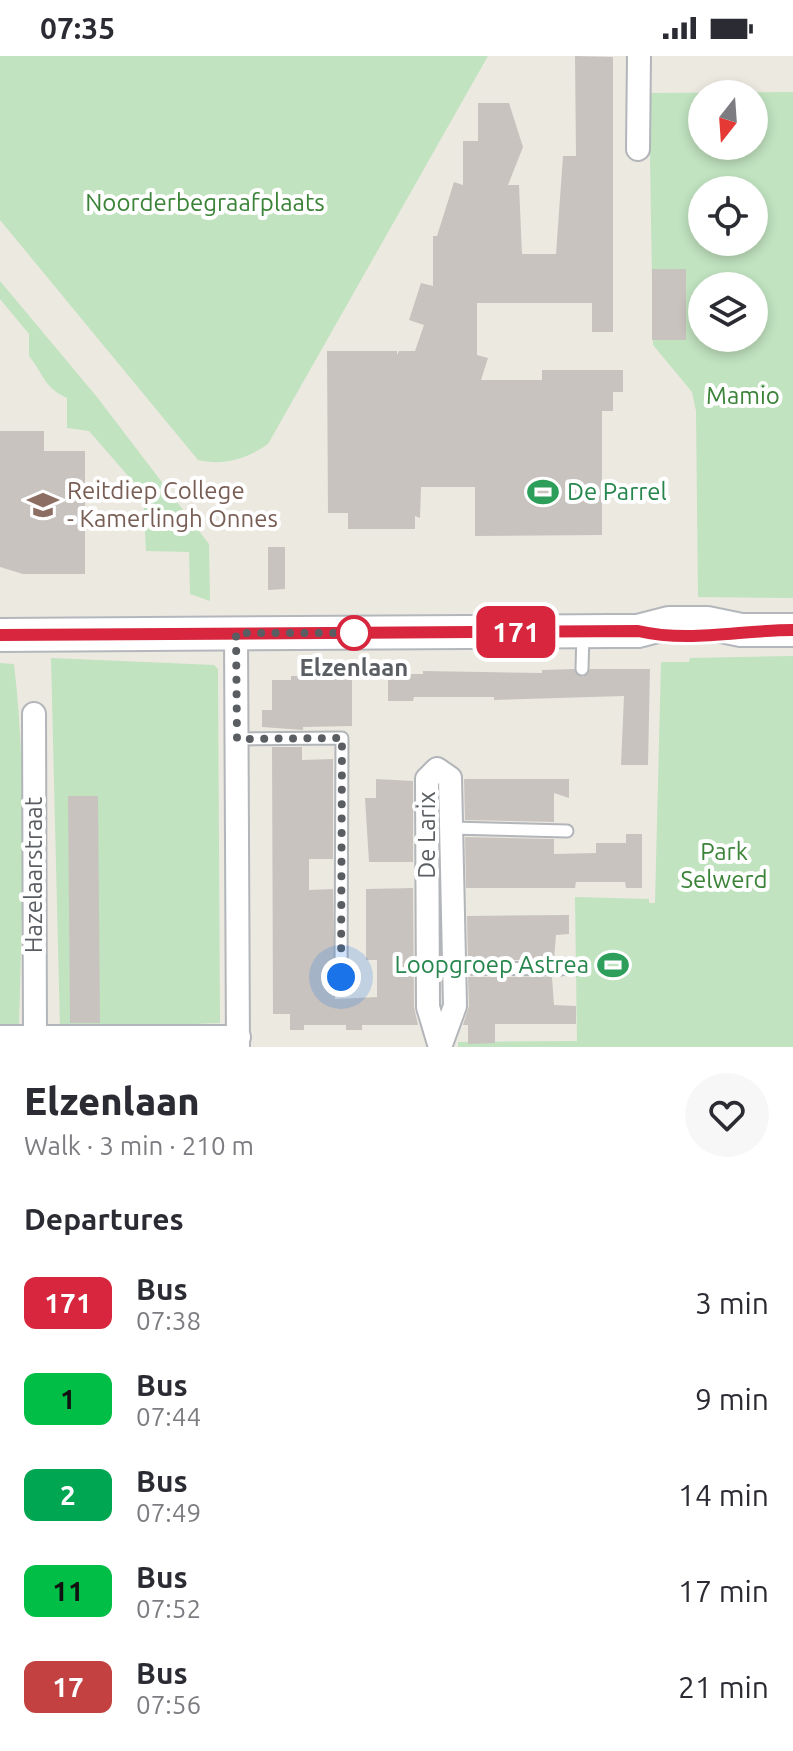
<!DOCTYPE html>
<html lang="en">
<head>
<meta charset="utf-8">
<style>
	body { margin:0; font-family:Ubuntu,sans-serif; background:#f7f7f7; color:#2b2b33; height:100vh; display:flex; flex-direction:column; font-size:30px; white-space:nowrap }
	* { box-sizing:border-box; margin:0 }
	p { font-size:26px; color:#7c7c81 }
	.icon { flex:none; width:44px; height:44px; fill:none; stroke:currentColor; stroke-width:2; stroke-linecap:round; stroke-linejoin:round }
	.map { position:relative; height:991px; overflow:hidden }
	.details { display:flex; flex-direction:column; background:#fff; flex:1 }
	.details>* { flex:none }
	.badge { padding:0 16px; border-radius:12px; font-size:28px; line-height:52px }
	.needle { width:52px; rotate:197deg }
	.controls { position:absolute; left:688px; top:24px; display:grid; gap:16px }
	.controls a { display:grid; place-items:center; width:80px; height:80px; border-radius:50%; background:#fff; box-shadow:0 4px 12px #0003; font-size:40px }
	.you { position:absolute; width:40px; height:40px; margin:-20px; border:6px solid #fff; border-radius:50%; background:#1a73e8; box-shadow:0 0 0 12px #1a73e833 }
	.map>.badge { position:absolute; translate:-50% -50%; box-shadow:0 0 0 4px #fff }
	h2 { padding:0 24px; font-size:30px; line-height:72px }
	.round { display:grid; place-items:center; flex:none; width:84px; height:84px; border-radius:42px; background:#f7f7f7 }
	.head { display:flex; align-items:center; justify-content:space-between; height:136px; padding:0 24px }
	h1 { font-size:38px; font-weight:800; line-height:60px }
	ul { padding:0; list-style:none }
	li { display:flex; align-items:center; gap:24px; height:96px; padding:0 24px }
	li div { flex:1 }
	li b { display:block; font-size:30px }
	li em { font-style:normal }
	li .badge { min-width:88px; font-weight:700; text-align:center }
	.status { display:flex; justify-content:space-between; align-items:center; height:56px; padding:0 40px; background:#fff; direction:ltr }
	.status svg { height:22px; fill:currentColor }
	.map>svg:first-child { display:block }
	.green { fill:#c1e3bf; fill-rule:evenodd }
	.building { fill:#c8c3bf }
	.lines { fill:none; stroke-linecap:round; stroke-linejoin:round }
	.lane-casing { stroke:#b2b5b9; stroke-width:15 }
	.street-casing { stroke:#b2b5b9; stroke-width:26 }
	.secondary-casing { stroke:#b3b7bc; stroke-width:36 }
	.lane { stroke:#fff; stroke-width:11 }
	.street { stroke:#fff; stroke-width:22 }
	.secondary { stroke:#fff; stroke-width:32 }
	.line-casing { stroke:#fff; stroke-width:18 }
	.line { stroke:#d7263d; stroke-width:12 }
	.walk { stroke:#5a5e62; stroke-width:8; stroke-dasharray:0 14.4 }
	.stop-dot { fill:#fff; stroke:#d7263d; stroke-width:4 }
	.labels { text-anchor:middle; stroke-width:8; stroke-linejoin:round; paint-order:stroke }
	.park-label { font-size:24px; fill:#3b8338; stroke:#fff }
	.education-label { font-size:24px; fill:#785e54; stroke:#fff; text-anchor:start }
	.leisure-label { font-size:24px; fill:#27864d; stroke:#fff; text-anchor:start }
	.stop-label { font-size:24px; font-weight:bold; fill:#5a5e62; stroke:#fff }
	.street-label { font-size:24px; fill:#5a5e62; stroke:#fff }
</style>
</head>
<body>
<div class="status"><b>07:35</b><svg viewBox="0 0 49 12"><path d="M0 12V9h3v3zM5 12V6h3v6zM10 12V3h3v9zM15 12V0h3v12zM26 1h20v11H26zM47 4h2v5h-2z"/></svg></div>
<div class="map">
<svg width="793" height="991" viewBox="0 0 793 991">
	<rect width="100%" height="100%" fill="#ece9e1"/>
	<path class="green" d="M 0,0 L 488,0 L 268,388 C 247,403 224,410 198,404 L 0,164 Z
		M 793,36 L 793,542 L 698,541 L 696,355 L 692,336 L 653,289 L 649,37 ZM 702,38 L 754,38 L 754,90 L 702,90 ZM 702,134 L 754,134 L 754,186 L 702,186 ZM 702,230 L 754,230 L 754,282 L 702,282 Z
		M 0,225 L 97,341 L 209,488 L 210,545 L 190,538 L 189,496 L 146,495 L 143,437 L 89,375 L 67,372 L 67,342 C 44,332 43,317 29,300 L 29,278 L 0,243 Z
		M 793,600 L 793,991 L 458,991 L 458,986 L 577,985 L 575,841 L 649,843 L 649,847 L 655,847 L 661,606 L 689,606 L 690,602 Z
		M 51,602 L 214,609 L 218,613 L 220,967 L 60,973 Z
		M 0,607 L 14,608 C 28,728 22,849 19,970 L 0,970 Z"/>
	<path class="building" d="M 575,0 L 613,1 L 613,276 L 592,276 L 592,247 L 477,247 L 477,299 L 488,302 L 481,324 L 542,324 L 542,314 L 623,314 L 623,336 L 613,336 L 613,355 L 602,355 L 602,479 L 475,480 L 475,431 L 421,431 L 420,462 L 415,460 L 415,473 L 348,473 L 348,457 L 328,457 L 327,295 L 397,295 L 397,299 L 399,295 L 415,295 L 424,269 L 409,264 L 421,227 L 433,230 L 433,180 L 437,180 L 454,126 L 463,129 L 463,85 L 478,85 L 478,47 L 509,47 L 523,91 L 508,129 L 519,129 L 522,198 L 556,198 L 563,100 L 576,100 Z
		M 652,213 L 686,213 L 686,284 L 652,284 Z
		M 0,375 L 44,375 L 44,395 L 85,395 L 85,518 L 23,518 L 0,511 Z
		M 268,491 L 285,491 L 285,533 L 268,534 Z
		M 574,613 L 583,621 L 590,613 L 650,613 L 648,709 L 621,709 L 624,640 L 494,644 L 494,641 L 414,641 L 413,645 L 388,645 L 388,618 L 423,618 L 423,615 L 542,617 L 542,614 Z
		M 352,619 L 352,670 L 303,671 L 303,674 L 262,671 L 262,654 L 272,654 L 272,624 L 291,624 L 291,620 Z
		M 272,691 L 302,691 L 302,704 L 333,703 L 333,803 L 309,803 L 309,834 L 333,833 L 335,943 L 377,941 L 377,904 L 366,904 L 366,833 L 413,832 L 414,951 L 418,969 L 362,969 L 362,974 L 346,974 L 346,969 L 304,969 L 304,974 L 290,974 L 290,958 L 273,958 Z
		M 376,723 L 413,725 L 413,806 L 369,806 L 365,742 L 376,742 Z
		M 464,723 L 569,723 L 569,742 L 554,737 L 554,766 L 465,764 Z
		M 68,740 L 98,740 L 100,967 L 70,967 Z
		M 626,778 L 642,778 L 642,832 L 626,832 L 625,826 L 576,826 L 575,832 L 466,832 L 465,781 L 554,783 L 554,798 L 596,797 L 596,787 L 626,787 Z
		M 569,859 L 569,878 L 556,879 L 554,904 L 468,904 L 467,860 Z
		M 468,921 L 552,921 L 554,949 L 576,950 L 576,968 L 495,968 L 495,987 L 468,988 L 468,969 L 463,969 L 469,950 Z"/>
	<g class="lines">
		<defs>
			<path id="lane" d="M 582,613 L 583,576
				M 237,683 L 342,682 L 341,921
				M 451,772 L 567,775
				M 454,912 L 562,913"/>
			<path id="street" d="M 638,93 L 639,0
				M 236,577 L 238,991
				M 34,658 L 35,981
				M 437,713 L 450,722 L 455,950 L 440,991 L 428,951 L 427,723 Z
				M 0,981 L 239,981"/>
			<path id="secondary" d="M 0,579 L 610,575 L 638,575 L 669,567 L 707,567 L 741,574 L 793,574"/>
		</defs>
		<use href="#lane" class="lane-casing"/>
		<use href="#street" class="street-casing"/>
		<use href="#secondary" class="secondary-casing"/>
		<use href="#lane" class="lane"/>
		<use href="#street" class="street"/>
		<use href="#secondary" class="secondary"/>
	</g>
	<g class="lines">
		<defs>
			<path id="line" d="M 0,579 L 638,575 C 690,587 740,574 793,574"/>
		</defs>
		<use href="#line" class="line-casing"/>
		<use href="#line" class="line"/>
		<path class="walk" d="M 341,921 L 342,682 L 237,683 L 236,577 L 354,577"/>
	</g>
	<defs>
		<symbol id="stadium-bare" viewBox="-9 -9 18 18"><path d="M0-5a6.5 5 0 1 0 0 10a6.5 5 0 1 0 0-10ZM-3.5-1.8h7v3.6h-7Z" fill="#2e9e5b" stroke="#fff" stroke-width="2.5" paint-order="stroke"/></symbol>
		<symbol id="school-bare" viewBox="-9 -9 18 18"><path d="M0-5L7-2L0 1L-7-2ZM-4 1L0 2.5L4 1V4Q0 6-4 4Z" fill="#8d6e63" stroke="#fff" stroke-width="2.5" paint-order="stroke"/></symbol>
	</defs>
	<g fill-rule="evenodd">
		<use href="#stadium-bare" x="521" y="414" width="44" height="44"/>
		<use href="#school-bare" x="21" y="427" width="44" height="44"/>
		<use href="#stadium-bare" x="591" y="887" width="44" height="44"/>
	</g>
	<circle class="stop-dot" cx="354" cy="577" r="16"/>
	<g class="labels">
		<g class="park-label">
			<text x="205" y="155">Noorderbegraafplaats</text>
			<text x="743" y="348">Mamio</text>
			<text x="724" y="804">Park<tspan x="724" dy="28">Selwerd</tspan></text>
		</g>
		<g class="education-label">
			<text x="67" y="443">Reitdiep College<tspan x="67" dy="28">- Kamerlingh Onnes</tspan></text>
		</g>
		<g class="leisure-label">
			<text x="567" y="444">De Parrel</text>
			<text x="589" y="917" text-anchor="end">Loopgroep Astrea</text>
		</g>
		<g class="stop-label">
			<text x="354" y="620">Elzenlaan</text>
		</g>
		<g class="street-label">
			<text transform="translate(427 779) rotate(-90)" y="8">De Larix</text>
			<text transform="translate(34 819) rotate(-90)" y="8">Hazelaarstraat</text>
		</g>
	</g>
</svg>
<div class="controls">
<a><svg class="needle" viewBox="-14 -14 28 28"><path d="M0-13l5 13h-10z" fill="#e53935"/><path d="M0 13l5-13h-10z" fill="#7c7c81"/></svg></a>
<a><svg class="icon" aria-label="locate" viewBox="0 0 24 24"><circle cx="12" cy="12" r="6"/><path d="M12 2v4M12 18v4M2 12h4M18 12h4"/></svg></a>
<a><svg class="icon" aria-label="layers" viewBox="0 0 24 24"><path d="M12 4l9 5-9 5-9-5zM3 14l9 5 9-5"/></svg></a>
</div>
<div class="you" style="left:341px;top:921px"></div>
<b class="badge" style="left:516px;top:576px;background:#d7263d;color:#fff">171</b>
</div>
<section class="details">
<div class="head"><div><h1>Elzenlaan</h1><p>Walk · 3 min · 210 m</p></div><a class="round"><svg class="icon" aria-label="heart" viewBox="0 0 24 24"><path d="M12 20l-8-8c-3-5 5-10 8-4 3-6 11-1 8 4z"/></svg></a></div>
<h2>Departures</h2>
<ul>
<li><span class="badge" style="background:#d7263d;color:#fff">171</span><div><b>Bus</b><p>07:38</p></div><em>3 min</em></li>
<li><span class="badge" style="background:#00be46;color:#111">1</span><div><b>Bus</b><p>07:44</p></div><em>9 min</em></li>
<li><span class="badge" style="background:#00a651;color:#fff">2</span><div><b>Bus</b><p>07:49</p></div><em>14 min</em></li>
<li><span class="badge" style="background:#00be46;color:#111">11</span><div><b>Bus</b><p>07:52</p></div><em>17 min</em></li>
<li><span class="badge" style="background:#c34141;color:#fff">17</span><div><b>Bus</b><p>07:56</p></div><em>21 min</em></li>
</ul>
</section>
</body>
</html>
